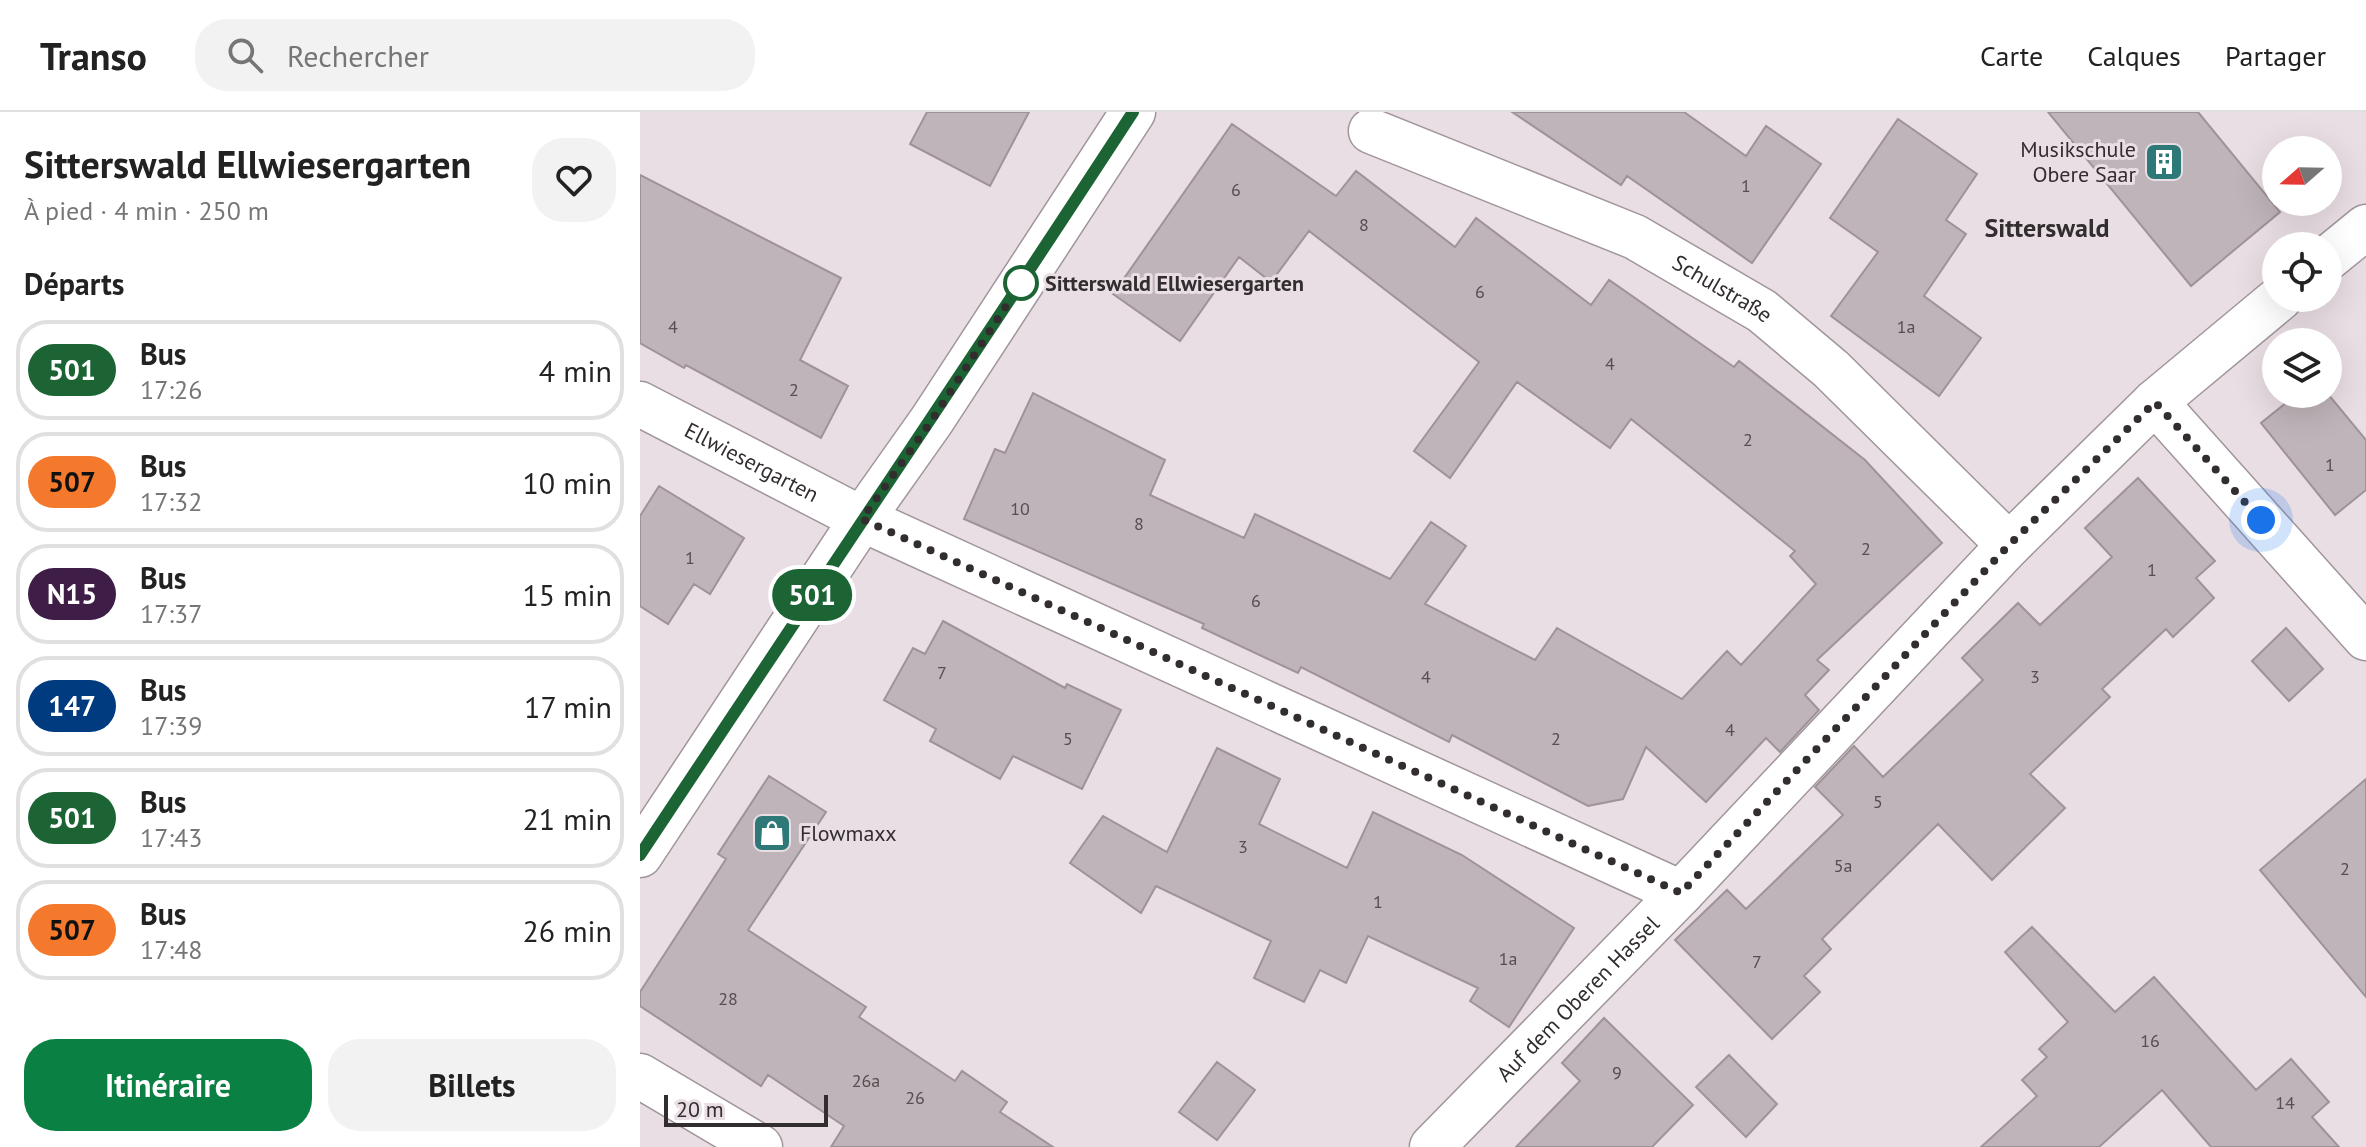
<!DOCTYPE html>
<html lang="fr">
<head>
<meta charset="utf-8">
<style>
	body { margin:0; font-family:"PT Sans",sans-serif; background:#f2f2f2; color:#222; height:100vh; display:flex; flex-direction:column; font-size:30px; white-space:nowrap }
	* { box-sizing:border-box; margin:0 }
	p { font-size:26px; color:#767676 }
	.icon { flex:none; width:44px; height:44px; fill:none; stroke:currentColor; stroke-width:2; stroke-linecap:round; stroke-linejoin:round }
	.map { position:relative; flex:1; overflow:hidden }
	.panel { display:flex; flex-direction:column; background:#fff; width:640px }
	.panel>* { flex:none }
	.badge { padding:0 16px; border-radius:26px; font-size:28px; line-height:52px }
	.needle { width:52px; rotate:250deg }
	.fabs { position:absolute; left:1622px; top:24px; display:grid; gap:16px }
	.fabs a { display:grid; place-items:center; width:80px; height:80px; border-radius:50%; background:#fff; box-shadow:0 8px 32px #0002; font-size:40px }
	.scale { position:absolute; left:24px; bottom:20px; width:164px; box-sizing:border-box; padding-left:8px; border:4px solid #322d2f; border-top:0; font-size:22px; line-height:28px; white-space:nowrap; color:#322d2f; -webkit-text-stroke:6px #e9dee4; paint-order:stroke }
	.you { position:absolute; width:40px; height:40px; margin:-20px; border:6px solid #fff; border-radius:50%; background:#1a73e8; box-shadow:0 0 0 12px #1a73e833 }
	.map>.badge { position:absolute; translate:-50% -50%; box-shadow:0 0 0 4px #fff }
	h2 { padding:0 24px; font-size:30px; line-height:72px }
	.round { display:grid; place-items:center; flex:none; width:84px; height:84px; border-radius:32px; background:#f2f2f2 }
	.summary { display:flex; align-items:center; justify-content:space-between; height:136px; padding:0 24px }
	h1 { font-size:38px; font-weight:800; line-height:60px }
	.cta { display:flex; gap:16px; margin-top:auto; padding:16px 24px }
	.cta a { flex:1; height:92px; border-radius:32px; background:#0b8043; color:#fff; font-size:32px; font-weight:800; line-height:92px; text-align:center }
	.cta a+a { background:#f2f2f2; color:#222 }
	ul { padding:0; list-style:none }
	li { display:flex; align-items:center; gap:24px; height:100px; margin:0 16px 12px; padding:0 8px; border:4px solid #e0e0e0; border-radius:32px }
	li div { flex:1 }
	li b { display:block; font-size:30px }
	li em { font-style:normal }
	li .badge { min-width:88px; font-weight:700; text-align:center }
	header { display:flex; align-items:center; gap:48px; box-sizing:border-box; height:112px; padding:0 40px; background:#fff; border-bottom:2px solid #e0e0e0 }
	header strong { font-size:38px }
	nav { display:flex; gap:44px; margin-inline-start:auto; font-size:28px }
	.search { width:560px; height:72px; background:#f2f2f2; display:flex; align-items:center; gap:20px; box-sizing:border-box; padding:0 28px; border-radius:32px; color:#767676; font-size:30px }
	main { display:flex; flex:1; min-height:0 }
	.map>svg:first-child { display:block }
	.building { fill:#bfb4b9; stroke:#9e9399; stroke-width:2 }
	.lines { fill:none; stroke-linecap:round; stroke-linejoin:round }
	.minor-casing { stroke:#a0959b; stroke-width:47 }
	.minor { stroke:#fff; stroke-width:44 }
	.line-casing { stroke:#fff; stroke-width:18 }
	.line { stroke:#1c6434; stroke-width:12 }
	.walk { stroke:#322d2f; stroke-width:8; stroke-dasharray:0 14.4 }
	.stop-dot { fill:#fff; stroke:#1c6434; stroke-width:4 }
	.labels { text-anchor:middle; stroke-width:6; stroke-linejoin:round; paint-order:stroke }
	.number-label { font-size:18px; fill:#554f52 }
	.poi-label { font-size:22px; fill:#322d2f; stroke:#e9dee4; text-anchor:end }
	.stop-label { font-size:22px; font-weight:bold; fill:#322d2f; stroke:#e9dee4; text-anchor:start }
	.street-label { font-size:22px; fill:#322d2f; stroke:#e9dee4 }
	.quarter-label { font-size:26px; font-weight:bold; fill:#322d2f; stroke:#e9dee4 }
</style>
</head>
<body>
<header>
<strong>Transo</strong>
<div class="search"><svg class="icon" aria-label="search" viewBox="0 0 24 24"><circle cx="10" cy="10" r="6"/><path d="M15 15l6 6"/></svg>Rechercher</div>
<nav><a>Carte</a><a>Calques</a><a>Partager</a></nav>
</header>
<main>
<section class="panel">
<div class="summary"><div><h1>Sitterswald Ellwiesergarten</h1><p>À pied · 4 min · 250 m</p></div><a class="round"><svg class="icon" aria-label="heart" viewBox="0 0 24 24"><path d="M12 20l-8-8c-3-5 5-10 8-4 3-6 11-1 8 4z"/></svg></a></div>
<h2>Départs</h2>
<ul>
<li><span class="badge" style="background:#1c6434;color:#fff">501</span><div><b>Bus</b><p>17:26</p></div><em>4 min</em></li>
<li><span class="badge" style="background:#f5792c;color:#111">507</span><div><b>Bus</b><p>17:32</p></div><em>10 min</em></li>
<li><span class="badge" style="background:#3e1d47;color:#fff">N15</span><div><b>Bus</b><p>17:37</p></div><em>15 min</em></li>
<li><span class="badge" style="background:#003b80;color:#fff">147</span><div><b>Bus</b><p>17:39</p></div><em>17 min</em></li>
<li><span class="badge" style="background:#1c6434;color:#fff">501</span><div><b>Bus</b><p>17:43</p></div><em>21 min</em></li>
<li><span class="badge" style="background:#f5792c;color:#111">507</span><div><b>Bus</b><p>17:48</p></div><em>26 min</em></li>
</ul>
<div class="cta"><a>Itinéraire</a><a>Billets</a></div>
</section>
<div class="map">
<svg width="1726" height="1035" viewBox="0 0 1726 1035">
	<rect width="100%" height="100%" fill="#e9dee4"/>
	<path class="building" d="M 287,0 L 389,0 L 350,74 L 270,32 Z
		M 872,0 L 1044,0 L 1106,44 L 1126,14 L 1181,52 L 1112,151 L 987,64 L 981,73 Z
		M 1408,0 L 1558,0 L 1640,100 L 1551,174 Z
		M 1258,7 L 1337,62 L 1306,108 L 1326,122 L 1284,184 L 1341,226 L 1299,284 L 1191,204 L 1238,140 L 1190,106 Z
		M 592,12 L 696,84 L 716,59 L 815,135 L 836,106 L 951,193 L 969,168 L 1094,255 L 1099,249 L 1225,348 L 1302,431 L 1177,548 L 1189,558 L 1165,583 L 1179,598 L 1140,640 L 1126,626 L 1066,690 L 1006,635 L 983,687 L 948,694 L 812,623 L 809,630 L 661,555 L 658,561 L 562,516 L 564,512 L 324,407 L 355,337 L 365,341 L 393,281 L 525,348 L 510,383 L 604,426 L 615,402 L 750,467 L 791,410 L 826,434 L 785,492 L 895,548 L 917,516 L 1042,587 L 1087,539 L 1101,553 L 1176,472 L 1150,444 L 1155,439 L 991,307 L 970,336 L 877,270 L 810,366 L 774,339 L 839,250 L 669,119 L 631,170 L 599,145 L 540,229 L 473,182 Z
		M 0,63 L 201,166 L 160,248 L 208,274 L 181,326 L 46,253 L 44,256 L 0,231 Z
		M 1657,282 L 1688,282 L 1726,328 L 1726,378 L 1695,403 L 1621,311 Z
		M 1498,366 L 1575,449 L 1556,466 L 1574,486 L 1533,525 L 1526,517 L 1462,577 L 1470,585 L 1390,662 L 1425,696 L 1352,768 L 1298,712 L 1182,827 L 1191,837 L 1164,864 L 1180,880 L 1132,927 L 1035,828 L 1087,778 L 1106,797 L 1203,703 L 1175,675 L 1214,634 L 1243,665 L 1343,568 L 1322,546 L 1378,491 L 1400,513 L 1472,445 L 1445,416 Z
		M 19,374 L 104,426 L 70,482 L 54,472 L 28,512 L 0,494 L 0,404 Z
		M 303,509 L 425,576 L 427,572 L 481,598 L 442,677 L 373,644 L 360,667 L 290,629 L 296,617 L 244,588 L 273,536 L 285,542 Z
		M 1646,516 L 1683,557 L 1649,589 L 1612,549 Z
		M 577,636 L 640,667 L 619,712 L 707,756 L 733,700 L 822,743 L 934,816 L 869,915 L 830,889 L 838,876 L 728,824 L 706,871 L 680,858 L 664,890 L 614,866 L 631,829 L 516,774 L 501,801 L 430,751 L 463,704 L 527,740 Z
		M 129,664 L 186,700 L 108,818 L 226,895 L 219,905 L 315,969 L 322,959 L 367,990 L 360,1000 L 413,1035 L 191,1035 L 204,1014 L 128,963 L 121,974 L 0,894 L 0,880 L 86,747 L 78,742 Z
		M 1726,667 L 1726,885 L 1620,758 Z
		M 1392,815 L 1475,900 L 1514,865 L 1616,978 L 1651,947 L 1689,990 L 1672,1005 L 1699,1035 L 1571,1035 L 1522,978 L 1459,1035 L 1341,1035 L 1397,984 L 1382,968 L 1407,945 L 1399,937 L 1428,910 L 1365,840 Z
		M 964,906 L 1053,993 L 1012,1035 L 876,1035 L 940,969 L 922,951 Z
		M 1089,943 L 1137,992 L 1106,1025 L 1056,975 Z
		M 577,950 L 615,978 L 577,1028 L 539,1000 Z"/>
	<g class="lines">
		<defs>
			<g id="minor">
				<path id="s1" d="M 731,19 L 995,125 L 1122,199 L 1191,257 L 1369,433"/>
				<path d="M 1688,146 L 1726,115"/>
				<path d="M 1515,290 L 1726,526"/>
				<path id="s2" d="M 0,292 L 222,407 L 1041,781"/>
				<path d="M 0,743 L 222,407 L 292,308 L 493,0"/>
				<path d="M 0,964 L 120,1035"/>
				<path id="s3" d="M 792,1035 L 1041,781 L 1369,433 L 1515,290 L 1640,186"/>
			</g>
		</defs>
		<use href="#minor" class="minor-casing"/>
		<use href="#minor" class="minor"/>
	</g>
	<g class="lines">
		<defs>
			<path id="line" d="M 0,743 C 164,495 331,249 493,0"/>
		</defs>
		<use href="#line" class="line-casing"/>
		<use href="#line" class="line"/>
		<path class="walk" d="M 381,171 L 292,308 L 222,407 L 1041,781 L 1369,433 L 1515,290 L 1621,408"/>
	</g>
	<defs>
		<symbol id="building-square" viewBox="-11 -11 22 22"><rect x="-9" y="-9" width="18" height="18" rx="4" fill="#2e7878" stroke="#e9dee4"/><path d="M-4-6H4V6H1V3H-1V6H-4ZM-2.5-4.3h1.7v1.8h-1.7ZM.8-4.3h1.7v1.8H.8ZM-2.5-1h1.7V.8h-1.7ZM.8-1h1.7V.8H.8Z" fill="#fff"/></symbol>
		<symbol id="shop-square" viewBox="-11 -11 22 22"><rect x="-9" y="-9" width="18" height="18" rx="4" fill="#2e7878" stroke="#e9dee4"/><path d="M-5-2.5h2.3a2.7 3.5 0 0 1 5.4 0H5L5.5 6h-11ZM-1.5-2.5h3a1.5 2.3 0 0 0-3 0Z" fill="#fff"/></symbol>
	</defs>
	<g fill-rule="evenodd">
		<use href="#building-square" x="1502" y="28" width="44" height="44"/>
		<use href="#shop-square" x="110" y="699" width="44" height="44"/>
	</g>
	<circle class="stop-dot" cx="381" cy="171" r="16"/>
	<g class="labels">
		<g class="number-label">
			<text x="1106" y="80">1</text>
			<text x="596" y="84">6</text>
			<text x="724" y="119">8</text>
			<text x="840" y="186">6</text>
			<text x="33" y="221">4</text>
			<text x="1266" y="221">1a</text>
			<text x="970" y="258">4</text>
			<text x="154" y="284">2</text>
			<text x="1108" y="334">2</text>
			<text x="1690" y="359">1</text>
			<text x="380" y="403">10</text>
			<text x="499" y="418">8</text>
			<text x="1226" y="443">2</text>
			<text x="50" y="452">1</text>
			<text x="1512" y="464">1</text>
			<text x="616" y="495">6</text>
			<text x="302" y="567">7</text>
			<text x="786" y="571">4</text>
			<text x="1395" y="571">3</text>
			<text x="1090" y="624">4</text>
			<text x="428" y="633">5</text>
			<text x="916" y="633">2</text>
			<text x="1238" y="696">5</text>
			<text x="603" y="741">3</text>
			<text x="1203" y="760">5a</text>
			<text x="1705" y="763">2</text>
			<text x="738" y="796">1</text>
			<text x="868" y="853">1a</text>
			<text x="1117" y="856">7</text>
			<text x="88" y="893">28</text>
			<text x="1510" y="935">16</text>
			<text x="977" y="967">9</text>
			<text x="226" y="975">26a</text>
			<text x="275" y="992">26</text>
			<text x="1645" y="997">14</text>
		</g>
		<g class="poi-label">
			<text x="1496" y="45">Musikschule<tspan x="1496" dy="25">Obere Saar</tspan></text>
			<text x="160" y="729" text-anchor="start">Flowmaxx</text>
		</g>
		<g class="stop-label">
			<text x="405" y="179">Sitterswald Ellwiesergarten</text>
		</g>
		<g class="street-label">
			<text dy="8" stroke="none"><textPath href="#s1" startOffset="386">Schulstraße</textPath></text>
			<text dy="8" stroke="none"><textPath href="#s2" startOffset="126">Ellwiesergarten</textPath></text>
			<text dy="8" stroke="none"><textPath href="#s3" startOffset="208">Auf dem Oberen Hassel</textPath></text>
		</g>
		<g class="quarter-label">
			<text x="1407" y="125">Sitterswald</text>
		</g>
	</g>
</svg>
<div class="fabs">
<a><svg class="needle" viewBox="-14 -14 28 28"><path d="M0-13l5 13h-10z" fill="#e53935"/><path d="M0 13l5-13h-10z" fill="#767676"/></svg></a>
<a><svg class="icon" aria-label="locate" viewBox="0 0 24 24"><circle cx="12" cy="12" r="6"/><path d="M12 2v4M12 18v4M2 12h4M18 12h4"/></svg></a>
<a><svg class="icon" aria-label="layers" viewBox="0 0 24 24"><path d="M12 4l9 5-9 5-9-5zM3 14l9 5 9-5"/></svg></a>
</div>
<div class="scale">20 m</div>
<div class="you" style="left:1621px;top:408px"></div>
<b class="badge" style="left:172px;top:483px;background:#1c6434;color:#fff">501</b>
</div>
</main>
</body>
</html>
